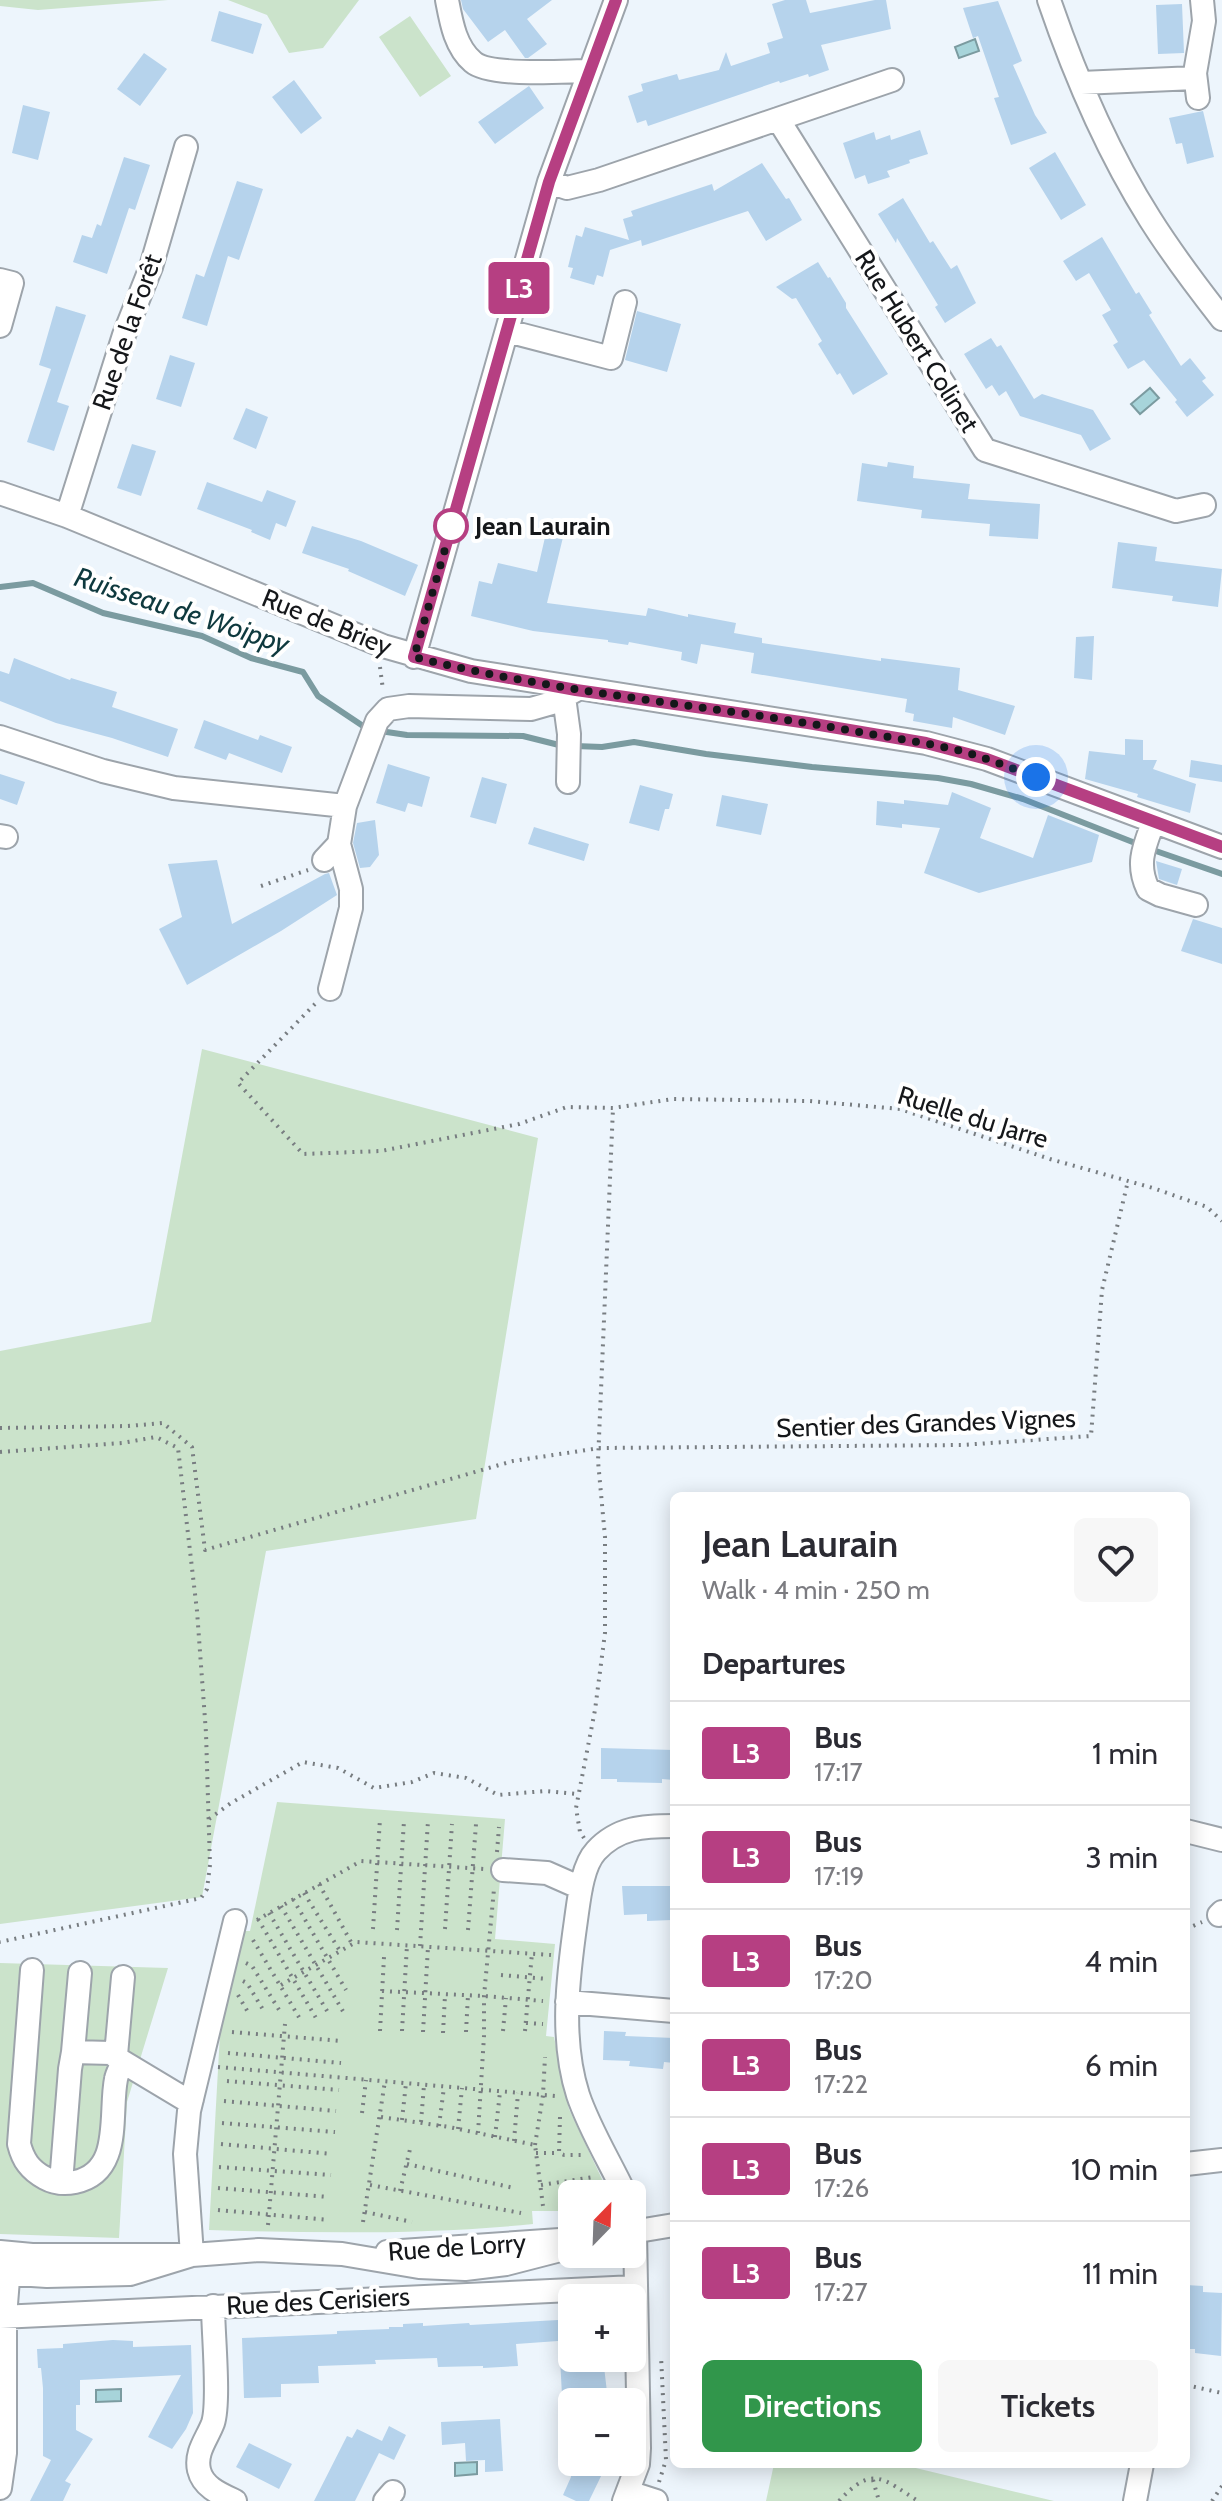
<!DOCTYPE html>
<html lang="en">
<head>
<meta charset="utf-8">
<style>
	body { margin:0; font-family:Cabin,sans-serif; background:#f7f7f7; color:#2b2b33; height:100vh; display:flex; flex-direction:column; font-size:30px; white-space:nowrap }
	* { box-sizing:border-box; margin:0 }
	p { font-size:26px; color:#7c7c81 }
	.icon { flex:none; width:44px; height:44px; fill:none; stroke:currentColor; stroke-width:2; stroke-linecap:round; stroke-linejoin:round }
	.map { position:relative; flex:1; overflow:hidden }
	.sheet { position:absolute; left:670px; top:1492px; width:520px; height:976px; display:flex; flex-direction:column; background:#fff; border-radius:12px; box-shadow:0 4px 20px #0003 }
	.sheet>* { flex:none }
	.badge { padding:0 16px; border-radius:6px; font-size:28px; line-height:52px }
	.needle { width:52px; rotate:23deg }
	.fabs { position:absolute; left:558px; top:2180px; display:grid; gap:16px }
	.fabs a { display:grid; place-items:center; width:88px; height:88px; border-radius:12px; background:#fff; box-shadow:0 4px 20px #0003; font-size:40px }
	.you { position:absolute; width:40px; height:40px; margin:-20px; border:6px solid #fff; border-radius:50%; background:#1a73e8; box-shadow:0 0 0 12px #1a73e833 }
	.map>.badge { position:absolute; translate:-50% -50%; box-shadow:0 0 0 4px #fff }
	h2 { padding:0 32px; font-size:30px; line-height:72px }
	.round { display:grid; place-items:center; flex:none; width:84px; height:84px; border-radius:12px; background:#f7f7f7 }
	.summary { display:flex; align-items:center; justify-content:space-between; height:136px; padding:0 32px }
	h1 { font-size:38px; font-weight:600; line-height:60px }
	.cta { display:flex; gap:16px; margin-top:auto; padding:16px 32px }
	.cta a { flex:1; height:92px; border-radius:12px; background:#31964b; color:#fff; font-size:32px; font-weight:600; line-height:92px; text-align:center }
	.cta a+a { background:#f7f7f7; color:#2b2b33 }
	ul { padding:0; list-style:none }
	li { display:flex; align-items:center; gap:24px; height:104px; padding:0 32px; border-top:2px solid #e1e1e2 }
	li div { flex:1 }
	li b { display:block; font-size:30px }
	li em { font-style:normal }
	li .badge { min-width:88px; font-weight:700; text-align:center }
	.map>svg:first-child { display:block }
	.green { fill:#cbe3cb }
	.water { fill:#a7d4da; stroke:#7b9ba0; stroke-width:2 }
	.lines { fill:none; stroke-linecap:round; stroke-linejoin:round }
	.stream { stroke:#7b9ba0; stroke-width:6 }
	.building { fill:#b6d3ec }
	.minor-casing { stroke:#9da4ab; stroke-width:26 }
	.path { stroke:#787d81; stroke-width:4; stroke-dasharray:2 6; stroke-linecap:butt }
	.minor { stroke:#fff; stroke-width:22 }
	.line-casing { stroke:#fff; stroke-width:18 }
	.line { stroke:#b63f82; stroke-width:12 }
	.walk { stroke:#15171a; stroke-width:8; stroke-dasharray:0 14.4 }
	.stop-dot { fill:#fff; stroke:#b63f82; stroke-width:4 }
	.labels { text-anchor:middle; stroke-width:8; stroke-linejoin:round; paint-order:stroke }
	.street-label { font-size:26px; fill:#15171a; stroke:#fff }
	.stop-label { font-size:26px; font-weight:bold; fill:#15171a; stroke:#fff; text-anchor:start }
	.water-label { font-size:28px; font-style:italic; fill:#0e393e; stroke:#fff }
</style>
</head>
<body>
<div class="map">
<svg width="1222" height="2501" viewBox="0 0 1222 2501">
	<rect width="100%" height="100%" fill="#edf5fc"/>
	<path class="green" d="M 0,0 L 168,0 L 38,10 L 0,6 Z
		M 228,0 L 359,0 L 323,48 L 289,53 L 267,15 Z
		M 410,16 L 451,76 L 420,97 L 379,37 Z
		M 202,1049 L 538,1138 L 476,1519 L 266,1551 L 202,1897 L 0,1924 L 0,1351 L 151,1322 Z
		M 277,1802 L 505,1819 L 495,1939 L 555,1944 L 546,2036 L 554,2037 L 569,2109 L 609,2194 L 572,2194 L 572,2211 L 532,2211 L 533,2224 C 425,2235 317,2233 209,2230 L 221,2016 L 239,1931 L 250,1931 Z
		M 0,1963 L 168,1968 L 127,2102 L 119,2238 L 0,2234 Z
		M 774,2464 L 899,2464 L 1054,2501 L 766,2501 Z"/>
	<path class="water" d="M 975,39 L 979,51 L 959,58 L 955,47 Z
		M 1150,388 L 1159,398 L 1140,414 L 1131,404 Z
		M 121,2389 L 121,2401 L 96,2402 L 96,2390 Z
		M 477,2462 L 477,2474 L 455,2476 L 455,2463 Z"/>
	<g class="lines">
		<path class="stream" d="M 0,587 L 33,583 L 103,613 L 202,636 L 251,658 L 303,672 L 318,696 L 369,730
			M 380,731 L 407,735 L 523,736 L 563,746
			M 575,746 L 602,747 L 634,742 L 706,754 L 812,767 L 938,778 L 971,784 L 1023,799 L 1153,850 L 1222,874"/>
	</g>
	<path class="building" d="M 461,0 L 552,0 L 527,19 L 547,44 L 528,58 L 525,58 L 505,30 L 488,42 L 463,9 Z
		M 785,0 L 806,0 L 810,13 L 875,0 L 886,0 L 891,29 L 821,45 L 829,70 L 809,77 L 808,74 L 780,83 L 779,81 L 648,126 L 646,120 L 637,123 L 628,96 L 643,91 L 641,84 L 677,74 L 679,80 L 719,70 L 726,52 L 731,66 L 770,53 L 767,43 L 783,38 L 772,4 Z
		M 998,1 L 1022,61 L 1013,65 L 1035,115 L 1047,133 L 1011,145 L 994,98 L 999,97 L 978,36 L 973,38 L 963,8 Z
		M 1182,4 L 1184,53 L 1158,54 L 1156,5 Z
		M 219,11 L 262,24 L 253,54 L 211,41 Z
		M 144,53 L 167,69 L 140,106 L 117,89 Z
		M 294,80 L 322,118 L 301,134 L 272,97 Z
		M 529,86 L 544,108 L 495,144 L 478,122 Z
		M 23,105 L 50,112 L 38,160 L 12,153 Z
		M 1203,111 L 1214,157 L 1187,164 L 1182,143 L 1176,144 L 1169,118 Z
		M 920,130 L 928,154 L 909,160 L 910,163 L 887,171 L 890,177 L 868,184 L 865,175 L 855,179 L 843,143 L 874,132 L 876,140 L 890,135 L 891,140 Z
		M 1055,152 L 1086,205 L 1061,220 L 1029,168 Z
		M 124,157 L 150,165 L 135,210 L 129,208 L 107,274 L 73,262 L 82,235 L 92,238 L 97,224 L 101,226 Z
		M 762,163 L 786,199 L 789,198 L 802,220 L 766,241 L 748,211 L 642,246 L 641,240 L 610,250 L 603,277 L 597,275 L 594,285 L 570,278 L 573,268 L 568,267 L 576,235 L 582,237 L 585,227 L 629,240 L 623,219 L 633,216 L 631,211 L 712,184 L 714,191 Z
		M 237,181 L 263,189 L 239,260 L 228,256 L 207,326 L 182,318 L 196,274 L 204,277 Z
		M 903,198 L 930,243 L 933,241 L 951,269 L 957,265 L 976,303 L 945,323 L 935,307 L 938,305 L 897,238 L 896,243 L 878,214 Z
		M 1102,237 L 1136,294 L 1139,292 L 1152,313 L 1149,315 L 1181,366 L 1190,358 L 1206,378 L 1202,381 L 1214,395 L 1187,417 L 1175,402 L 1177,400 L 1144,360 L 1128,369 L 1113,345 L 1118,342 L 1102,315 L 1111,310 L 1089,273 L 1076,281 L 1063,261 Z
		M 818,262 L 828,278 L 830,277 L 846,303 L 846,308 L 888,374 L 853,395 L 840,373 L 837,375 L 818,344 L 822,341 L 796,298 L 792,299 L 776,287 Z
		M 56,306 L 86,315 L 57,402 L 69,406 L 54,451 L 27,442 L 51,369 L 39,365 Z
		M 637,311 L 681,324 L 667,372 L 625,360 Z
		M 991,338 L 997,347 L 1001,345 L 1034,399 L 1042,394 L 1093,410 L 1111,439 L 1090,451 L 1081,435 L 1020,416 L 1006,391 L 999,396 L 992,385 L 986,389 L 964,354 Z
		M 170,355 L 195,363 L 181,407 L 156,399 Z
		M 246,408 L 268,417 L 256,449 L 233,439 Z
		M 132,444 L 156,451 L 141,496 L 117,488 Z
		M 888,462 L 914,466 L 913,478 L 970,484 L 968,499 L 1040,504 L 1038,539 L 989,536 L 990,524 L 921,518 L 922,510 L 857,501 L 862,463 L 887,467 Z
		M 207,482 L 262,502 L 267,490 L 296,501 L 286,527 L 276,523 L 270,540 L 251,532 L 252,530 L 197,509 Z
		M 549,520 L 566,525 L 547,603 L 646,616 L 648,608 L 688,617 L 688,614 L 736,623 L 734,633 L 762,638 L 762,643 L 881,661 L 881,658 L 960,668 L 958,690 L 1015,706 L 1005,735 L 953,717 L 952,728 L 913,721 L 914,714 L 905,712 L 907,699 L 751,673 L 754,653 L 701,644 L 697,664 L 681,660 L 682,652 L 629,642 L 628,645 L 608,642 L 608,640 L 533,631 L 471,616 L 479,581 L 492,584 L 498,563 L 537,572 Z
		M 312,526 L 361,541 L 418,565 L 405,596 L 348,571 L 349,569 L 302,553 Z
		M 1118,542 L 1157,547 L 1155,561 L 1222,569 L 1218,607 L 1172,601 L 1173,596 L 1112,588 Z
		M 1094,636 L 1092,680 L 1074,678 L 1076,637 Z
		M 14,658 L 70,680 L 71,678 L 117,692 L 112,707 L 178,729 L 168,757 L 112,738 L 56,723 L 0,701 L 0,671 L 9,674 Z
		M 204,720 L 258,740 L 260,735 L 292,747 L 282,773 L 229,753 L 226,760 L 194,748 Z
		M 1125,739 L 1143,740 L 1143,760 L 1157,760 L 1153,769 L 1196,784 L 1190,813 L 1137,797 L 1138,794 L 1085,779 L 1089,751 L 1125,755 Z
		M 1191,760 L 1222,765 L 1222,782 L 1189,777 Z
		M 388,764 L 430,777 L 422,807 L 408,803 L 405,812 L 376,803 Z
		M 0,774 L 25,782 L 17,805 L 0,799 Z
		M 482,777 L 507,784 L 496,824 L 470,817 Z
		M 640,785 L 673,794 L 669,809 L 665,809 L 659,831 L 629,823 Z
		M 952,792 L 991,808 L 980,838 L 1033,858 L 1048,815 L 1099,835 L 1092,862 L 979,893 L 924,873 L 940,828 L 902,824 L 902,828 L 876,825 L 877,801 L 904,804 L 904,800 L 948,805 Z
		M 722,795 L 768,804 L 761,835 L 716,826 Z
		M 375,820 L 379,855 L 370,867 L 360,868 L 353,843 L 357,823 Z
		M 534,827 L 589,844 L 584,861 L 528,844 Z
		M 217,860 L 232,924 L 325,874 L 329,873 L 337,895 L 281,931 L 187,985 L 159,929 L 182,917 L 168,864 Z
		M 1156,861 L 1182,869 L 1177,885 L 1159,879 Z
		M 1193,919 L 1222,928 L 1222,964 L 1181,951 Z
		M 601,1748 L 674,1750 L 674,1780 L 662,1779 L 662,1783 L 617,1782 L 617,1779 L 601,1779 Z
		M 622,1886 L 671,1886 L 672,1920 L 647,1921 L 647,1914 L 624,1915 Z
		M 604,2031 L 626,2032 L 625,2036 L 674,2038 L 674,2063 L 664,2062 L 663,2069 L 629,2066 L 630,2061 L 603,2060 Z
		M 1186,2285 L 1203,2286 L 1203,2292 L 1222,2293 L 1221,2356 L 1195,2353 L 1195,2349 L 1186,2349 Z
		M 558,2320 L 558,2323 L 572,2322 L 572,2340 L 516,2344 L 518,2366 L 483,2368 L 483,2366 L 438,2367 L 437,2358 L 375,2360 L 376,2364 L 318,2366 L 319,2383 L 281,2384 L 281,2397 L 244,2398 L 242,2338 L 337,2334 L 337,2331 L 389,2329 L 389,2327 L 403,2327 L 403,2324 L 423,2323 L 423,2326 L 469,2323 L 470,2325 Z
		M 113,2340 L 133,2341 L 133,2347 L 191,2345 L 193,2413 L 186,2429 L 172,2449 L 148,2437 L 181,2375 L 80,2380 L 80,2405 L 76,2405 L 76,2430 L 93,2439 L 65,2481 L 71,2484 L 63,2501 L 30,2501 L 51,2460 L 43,2456 L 43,2388 L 41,2368 L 38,2368 L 37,2349 L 63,2348 L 63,2344 Z
		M 560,2358 L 603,2358 L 607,2392 L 562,2395 Z
		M 500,2419 L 503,2471 L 485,2472 L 485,2460 L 466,2461 L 465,2443 L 442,2445 L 441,2422 Z
		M 389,2426 L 406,2435 L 394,2460 L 379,2453 L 355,2501 L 314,2501 L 347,2436 L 352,2438 L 357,2429 L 382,2441 Z
		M 249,2443 L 292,2464 L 279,2489 L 236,2467 Z
		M 570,2462 L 602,2462 L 603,2472 L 589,2501 L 576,2501 L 563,2495 L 571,2477 Z"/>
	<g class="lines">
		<defs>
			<path id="minor" d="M 447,0 C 451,21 455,47 473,62 C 490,77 565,71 589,71
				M 1049,0 C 1075,76 1107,151 1150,219 C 1172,254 1197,287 1222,319
				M 1081,83 L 1195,78
				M 1198,98 L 1195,73 L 1204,21 L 1202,0
				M 778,119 L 985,450 L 1176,511 L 1204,505
				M 549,182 L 567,188 L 599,180 L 892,80
				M 0,280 L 12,283 L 0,326
				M 507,331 L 611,358 L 625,302
				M 0,493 L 67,516 L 383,646 L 471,671 L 926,743 L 987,759 L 1222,847
				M 67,516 L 124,335 L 151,267 L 186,147
				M 414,657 L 549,182 L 616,0
				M 564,697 L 569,734 L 568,782
				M 0,737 L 103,771 L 174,788 L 345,806 L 377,721 L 388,709 L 409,706 L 531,709 L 552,703 L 576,690
				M 1153,823 C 1144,847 1136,864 1148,889 L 1160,895 L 1196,905
				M 0,836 L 6,837
				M 324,860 L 339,844 L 345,806
				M 330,989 L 351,908 L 351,889 L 339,844
				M 1186,1831 L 1222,1840
				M 503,1870 L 547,1873 L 581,1888
				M 1219,1915 L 1222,1912
				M 32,1970 L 19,2144 C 23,2160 30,2170 45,2178 C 54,2183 65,2184 75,2182 C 123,2172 109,2114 116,2079 C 117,2073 121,2067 123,2062 L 183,2098 L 192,2099
				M 80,1973 L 73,2052 L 111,2053 L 123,2062
				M 567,2002 L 674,2011
				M 116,2055 L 123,1977
				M 1186,2164 L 1222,2160
				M 61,2183 L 70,2069 L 73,2052
				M 625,2194 C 610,2162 589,2128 578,2095 C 560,2039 568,1976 576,1920 C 579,1899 582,1866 596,1851 C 618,1827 644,1826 674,1826
				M 632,2232 L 674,2225
				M 0,2252 L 32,2255 L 179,2255
				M 387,2252 L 560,2240
				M 192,2255 L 185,2154 L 189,2111 L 235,1921
				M 0,2273 L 47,2276 L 130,2274 L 192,2255 L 259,2250 L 342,2254 L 419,2267 L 465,2269 L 506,2264 L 572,2247
				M 213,2306 C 213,2333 220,2401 213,2423 C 207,2439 195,2452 199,2470 C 203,2487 220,2494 235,2501
				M 0,2317 L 635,2287
				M 0,2488 L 5,2453 L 5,2317 L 10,2254
				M 628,2492 L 656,2501
				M 385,2501 L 393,2492
				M 624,2501 L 638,2464 L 639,2448 L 635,2231 L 632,2216
				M 1135,2501 L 1142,2464"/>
		</defs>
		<use href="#minor" class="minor-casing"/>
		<path class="path" d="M 380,667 L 383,690
			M 261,886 L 308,870
			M 315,1004 L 238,1083 L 303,1154 L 381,1151 L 519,1124 L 567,1107 L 613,1108 L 673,1099 L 809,1101 L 900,1109 L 1050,1159 L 1153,1188 L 1207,1207 L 1222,1221
			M 0,1428 L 128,1426 L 163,1423 L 192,1447 L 205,1550 L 513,1461 L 600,1448 L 962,1445 L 1091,1436 L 1102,1290 L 1128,1181
			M 0,1452 L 122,1443 L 156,1437 L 178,1448 L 197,1611 L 206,1733 L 210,1865 L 207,1889 L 201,1898 L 0,1942
			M 209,1819 L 231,1803 L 303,1762 L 338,1768 L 374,1788 L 412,1782 L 434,1773 L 466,1778 L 498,1795 L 545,1791 L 578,1794
			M 584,1838 L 580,1832 L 576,1808 L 595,1710 L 605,1633 L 605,1537 L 598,1461 L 613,1108
			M 497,1852 L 499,1827
			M 319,1884 L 352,1944
			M 304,1893 L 340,1951
			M 293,1899 L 346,1990
			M 281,1906 L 344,2013
			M 269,1913 L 330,2016
			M 258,1919 L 316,2018
			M 257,1920 L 361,1861 L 484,1869
			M 373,1929 L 380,1819
			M 445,1929 L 452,1824
			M 1186,1929 L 1202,1922
			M 397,1930 L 404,1821
			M 468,1930 L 476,1824
			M 253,1940 L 300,2019
			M 420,1946 L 428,1821
			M 246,1963 L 252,1966 L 281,2013
			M 501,1975 L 548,1979
			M 243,1981 L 247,1983 L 265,2013
			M 281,1985 L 356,1942 L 551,1955
			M 382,1991 L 484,1996 L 543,2001
			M 238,1995 L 249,2014
			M 526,2023 L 543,2024
			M 380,2031 L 384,1957
			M 402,2031 L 407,1945
			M 503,2031 L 506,1998
			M 525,2031 L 532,1953
			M 232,2032 L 342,2041
			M 423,2032 L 428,1947
			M 466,2032 L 468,1995
			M 443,2033 L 445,1995
			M 228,2053 L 341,2063
			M 218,2067 L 556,2096
			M 227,2081 L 339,2090
			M 224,2101 L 336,2111
			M 362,2113 L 366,2080
			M 381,2117 L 449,2127 L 535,2145 L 543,2206
			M 560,2117 L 559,2153 L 564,2155 L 581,2155
			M 402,2120 L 406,2083
			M 421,2122 L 424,2085
			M 222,2123 L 335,2132
			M 439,2126 L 444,2087
			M 458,2129 L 462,2088
			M 478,2133 L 484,2036 L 484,1996 L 494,1889
			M 495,2137 L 500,2092
			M 514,2141 L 518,2093
			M 221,2144 L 332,2154
			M 535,2145 L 543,2095 L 545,2057
			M 536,2153 L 559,2153
			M 407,2164 L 514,2188
			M 219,2167 L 331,2175
			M 370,2185 L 521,2213
			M 541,2185 L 594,2177
			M 218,2188 L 329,2197
			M 400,2191 L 411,2145
			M 218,2210 L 329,2220
			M 365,2212 L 412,2222
			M 363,2222 L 385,2081
			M 268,2225 L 285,2024
			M 1186,2385 L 1222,2393
			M 873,2480 L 879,2501
			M 659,2482 L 666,2460 L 661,2356
			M 839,2501 C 873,2464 883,2479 918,2501
			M 1212,2501 L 1222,2486"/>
		<use href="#minor" class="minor"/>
	</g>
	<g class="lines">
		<defs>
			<path id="line" d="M 616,0 L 549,182 L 414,657 L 471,671 L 576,690 L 808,723 L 926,743 L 987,759 L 1222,847"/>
		</defs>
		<use href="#line" class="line-casing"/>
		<use href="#line" class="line"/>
		<path class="walk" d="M 451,526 L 454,518 L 414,657 C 560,694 711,705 859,732 C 893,738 928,743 961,751 C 987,758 1011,768 1036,777"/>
	</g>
	<circle class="stop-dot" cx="451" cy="526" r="16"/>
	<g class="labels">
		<g class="street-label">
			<text transform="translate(127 332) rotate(-71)" y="9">Rue de la Forêt</text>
			<text transform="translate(917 341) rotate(58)" y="9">Rue Hubert Colinet</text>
			<text transform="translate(327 622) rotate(22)" y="9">Rue de Briey</text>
			<text transform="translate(973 1117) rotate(17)" y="9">Ruelle du Jarre</text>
			<text transform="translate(926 1423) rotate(-2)" y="9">Sentier des Grandes Vignes</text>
			<text transform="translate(457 2247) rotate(-4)" y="9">Rue de Lorry</text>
			<text transform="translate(318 2301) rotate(-3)" y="9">Rue des Cerisiers</text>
		</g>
		<g class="stop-label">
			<text x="475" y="535">Jean Laurain</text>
		</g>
		<g class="water-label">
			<text transform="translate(182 610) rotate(18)" y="10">Ruisseau de Woippy</text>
		</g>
	</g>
</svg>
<div class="fabs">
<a><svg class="needle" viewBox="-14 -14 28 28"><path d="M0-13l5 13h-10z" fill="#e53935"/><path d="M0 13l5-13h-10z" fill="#7c7c81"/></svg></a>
<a>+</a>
<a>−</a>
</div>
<div class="you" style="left:1036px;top:777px"></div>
<b class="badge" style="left:519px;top:288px;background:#b63f82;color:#fff">L3</b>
<section class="sheet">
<div class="summary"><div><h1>Jean Laurain</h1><p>Walk · 4 min · 250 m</p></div><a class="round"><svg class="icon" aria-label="heart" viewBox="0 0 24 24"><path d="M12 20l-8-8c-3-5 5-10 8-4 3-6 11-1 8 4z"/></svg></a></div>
<h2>Departures</h2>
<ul>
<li><span class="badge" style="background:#b63f82;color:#fff">L3</span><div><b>Bus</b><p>17:17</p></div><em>1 min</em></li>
<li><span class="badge" style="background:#b63f82;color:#fff">L3</span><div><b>Bus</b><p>17:19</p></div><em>3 min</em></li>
<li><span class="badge" style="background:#b63f82;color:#fff">L3</span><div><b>Bus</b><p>17:20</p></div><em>4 min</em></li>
<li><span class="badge" style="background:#b63f82;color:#fff">L3</span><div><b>Bus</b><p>17:22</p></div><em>6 min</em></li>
<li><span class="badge" style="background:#b63f82;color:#fff">L3</span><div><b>Bus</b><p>17:26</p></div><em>10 min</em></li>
<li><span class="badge" style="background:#b63f82;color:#fff">L3</span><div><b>Bus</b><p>17:27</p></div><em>11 min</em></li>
</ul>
<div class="cta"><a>Directions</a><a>Tickets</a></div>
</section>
</div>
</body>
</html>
